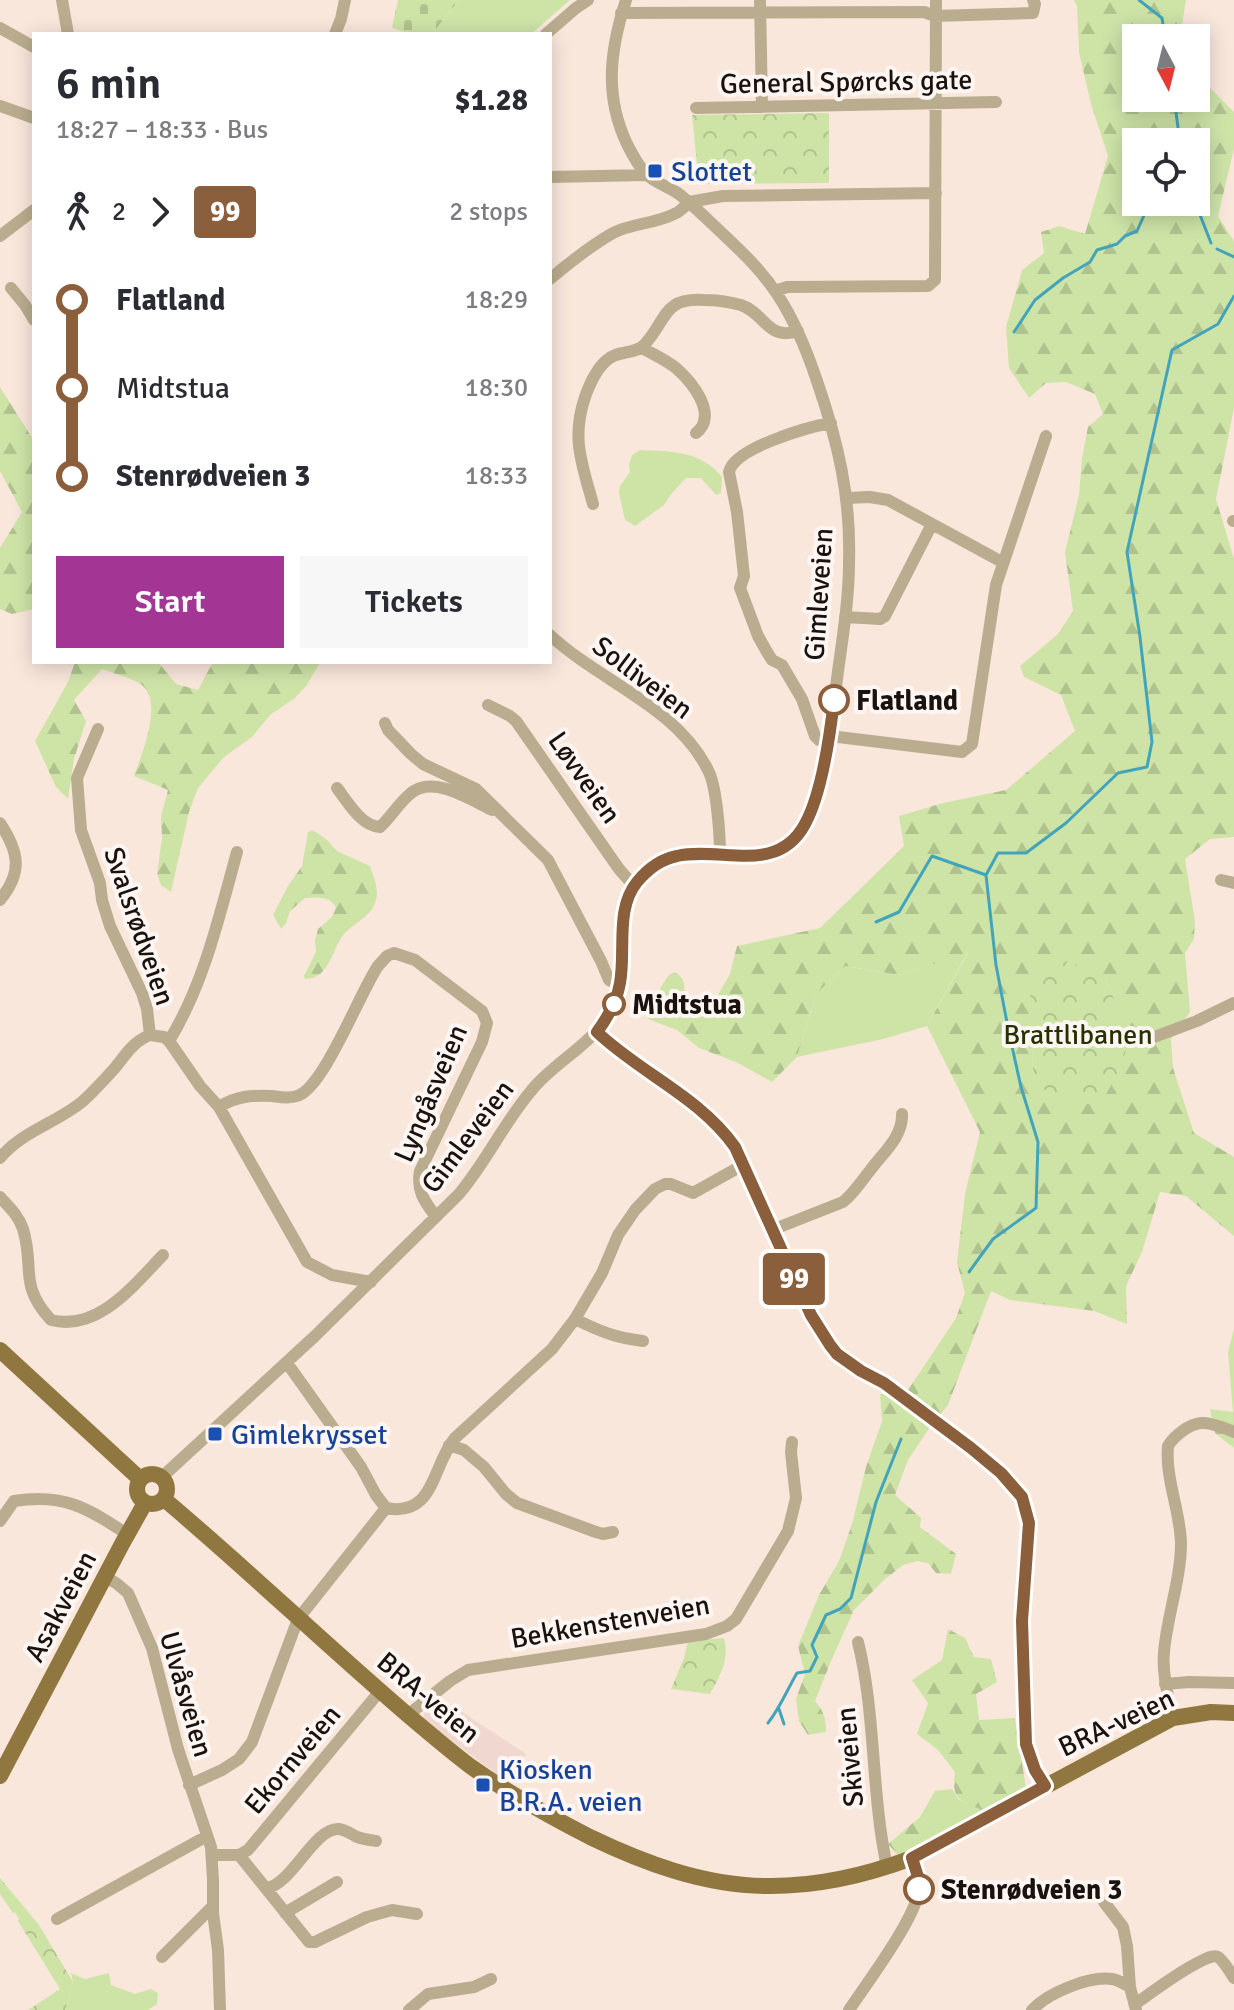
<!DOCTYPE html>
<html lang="en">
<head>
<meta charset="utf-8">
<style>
	body { margin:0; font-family:Signika,sans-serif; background:#f7f7f7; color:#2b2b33; height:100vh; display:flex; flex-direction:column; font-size:30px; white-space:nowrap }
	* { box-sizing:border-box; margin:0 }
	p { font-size:26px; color:#7c7c81 }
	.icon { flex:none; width:44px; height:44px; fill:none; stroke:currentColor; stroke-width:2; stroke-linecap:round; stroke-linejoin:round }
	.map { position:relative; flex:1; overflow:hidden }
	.details { position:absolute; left:32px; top:32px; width:520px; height:632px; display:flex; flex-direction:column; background:#fff; border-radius:0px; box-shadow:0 4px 20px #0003 }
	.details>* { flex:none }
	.badge { padding:0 16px; border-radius:6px; font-size:28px; line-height:52px }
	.needle { width:52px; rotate:173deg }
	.fabs { position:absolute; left:1122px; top:24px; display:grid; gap:16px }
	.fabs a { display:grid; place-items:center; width:88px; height:88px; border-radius:0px; background:#fff; box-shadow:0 4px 20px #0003; font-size:40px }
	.map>.badge { position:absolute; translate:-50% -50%; box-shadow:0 0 0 4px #fff }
	.legs { display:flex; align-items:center; gap:12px; height:88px; padding:0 24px; font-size:26px }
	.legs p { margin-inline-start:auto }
	.summary { display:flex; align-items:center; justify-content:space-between; height:136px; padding:0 24px }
	h1 { font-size:44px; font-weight:600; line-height:60px }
	.action { display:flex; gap:16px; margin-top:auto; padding:16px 24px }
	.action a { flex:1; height:92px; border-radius:0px; background:#a33695; color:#fff; font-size:32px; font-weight:600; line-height:92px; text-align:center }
	.action a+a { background:#f7f7f7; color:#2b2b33 }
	ul { padding:0 24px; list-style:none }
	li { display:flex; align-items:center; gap:28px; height:88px; font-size:30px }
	li i { display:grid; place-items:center; width:12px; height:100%; margin:0 10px; background:currentColor }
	li i::after { content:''; width:20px; height:20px; margin:-10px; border:6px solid; border-radius:50%; background:#fff }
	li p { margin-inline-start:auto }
	li:first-child i { background:linear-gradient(#0000 50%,currentColor 0) }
	li:last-child i { background:linear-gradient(currentColor 50%,#0000 0) }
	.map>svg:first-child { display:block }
	.commercial { fill:#f0d7cf }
	.green { fill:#cee4a7 }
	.forest { fill:url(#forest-firs); fill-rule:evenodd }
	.cemetery { fill:url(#cemetery-stones) }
	.park { fill:url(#park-crowns) }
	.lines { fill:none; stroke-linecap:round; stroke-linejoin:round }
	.stream { stroke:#42a4bb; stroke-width:3 }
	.minor { stroke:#baad8f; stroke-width:12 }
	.major { stroke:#90773f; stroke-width:16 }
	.line-1-casing { stroke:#fff; stroke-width:18 }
	.line-1 { stroke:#8b5e3c; stroke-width:12 }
	.transit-dot { fill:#1a4fb4; stroke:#fef6f2; stroke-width:3 }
	.stop-1-dot { fill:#fff; stroke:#8b5e3c; stroke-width:4 }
	.labels { text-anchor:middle; stroke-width:8; stroke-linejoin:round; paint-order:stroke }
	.street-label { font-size:28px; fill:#19120f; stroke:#fef6f2 }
	.transit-label { font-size:28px; fill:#164399; stroke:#fef6f2; text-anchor:start }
	.stop-label { font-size:28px; font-weight:bold; fill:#19120f; stroke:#fef6f2; text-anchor:start }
	.park-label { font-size:28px; fill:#253200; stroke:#fef6f2 }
</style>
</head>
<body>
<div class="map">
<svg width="1234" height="2010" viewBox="0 0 1234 2010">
	<defs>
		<pattern id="forest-firs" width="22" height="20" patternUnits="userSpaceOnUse" patternTransform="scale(2)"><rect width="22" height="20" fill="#cee4a7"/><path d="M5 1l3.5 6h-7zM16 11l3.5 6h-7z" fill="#b0c38f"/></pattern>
		<pattern id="cemetery-stones" width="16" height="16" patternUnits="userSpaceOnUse" patternTransform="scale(2)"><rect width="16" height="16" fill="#cee4a7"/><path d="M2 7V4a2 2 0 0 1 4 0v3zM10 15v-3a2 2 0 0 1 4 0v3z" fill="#b0c38f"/></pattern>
		<pattern id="park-crowns" width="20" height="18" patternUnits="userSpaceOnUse" patternTransform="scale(2)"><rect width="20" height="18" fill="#cee4a7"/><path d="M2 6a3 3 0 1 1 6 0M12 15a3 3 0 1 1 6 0" fill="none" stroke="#b0c38f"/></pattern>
	</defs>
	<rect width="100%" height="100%" fill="#fae7dc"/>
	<path class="commercial" d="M 438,1696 L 526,1754 L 520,1763 L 516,1761 L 514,1763 L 503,1779 L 423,1719 L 425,1709 Z"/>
	<path class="green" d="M 459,0 L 570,0 L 531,34 L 432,34 Z
		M 640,450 C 670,451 702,451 722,477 L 721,493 L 716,495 L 701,478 L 686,478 L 671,494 L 664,505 L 635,526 L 625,520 L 619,493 L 620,486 L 630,472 L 629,465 L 632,455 Z
		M 968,952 L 927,1026 L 883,1039 L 797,1057 L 816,994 L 845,966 L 899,975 Z
		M 952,1789 L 958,1799 L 984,1811 L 937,1836 L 936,1829 L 920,1817 L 935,1791 Z
		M 71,1973 L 85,1979 L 109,1973 L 111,1985 L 135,1994 L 151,1989 L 158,1993 L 157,2004 L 148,2010 L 65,2010 L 73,1982 Z"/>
	<path class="forest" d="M 1074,0 L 1186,0 L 1182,25 L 1185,38 L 1136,38 L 1136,98 L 1196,98 L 1196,74 L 1234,112 L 1234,149 L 1218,216 L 1234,241 L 1234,408 L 1216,499 L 1234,559 L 1234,837 L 1210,839 L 1185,859 L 1195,921 L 1194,939 L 1185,953 L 1190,1012 L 1171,1039 L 1173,1068 L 1194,1133 L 1234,1157 L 1234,1236 L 1186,1196 L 1160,1192 L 1142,1252 L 1126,1286 L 1127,1324 L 1094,1311 L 1010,1300 L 991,1291 L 948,1405 L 930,1427 L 908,1460 L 895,1495 L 921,1518 L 920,1527 L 956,1554 L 951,1574 L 936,1573 L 928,1563 L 917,1561 L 903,1565 L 884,1580 L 854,1610 L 831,1661 L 815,1701 C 824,1711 826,1719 826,1732 L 808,1735 L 799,1721 L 796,1699 L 805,1674 L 798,1646 L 819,1595 L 839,1561 L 852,1524 L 866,1467 L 882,1421 L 880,1394 L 908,1390 L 956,1318 L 965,1293 L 957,1262 L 965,1194 L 980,1132 L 927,1026 L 968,953 L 899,975 L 845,966 L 816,994 L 797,1057 L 772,1082 L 736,1062 L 699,1048 L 677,1030 L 648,1019 L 646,1012 L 666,979 L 670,974 L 676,973 C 685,978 684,984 685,994 L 701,1001 L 715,1000 L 730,974 L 737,946 L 820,928 L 904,846 L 899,816 L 943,803 L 1006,790 L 1075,731 L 1061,695 L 1024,677 L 1020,666 L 1058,634 L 1073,611 L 1065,552 L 1079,495 L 1082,458 L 1088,427 L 1103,414 L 1095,394 L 1066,382 L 1046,383 L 1029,398 L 1009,368 L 1006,327 L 1022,270 L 1044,253 L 1041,232 L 1059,226 L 1085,234 L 1108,156 L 1091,104 L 1079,52 L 1077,6 ZM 1136,142 L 1196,142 L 1196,202 L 1136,202 ZM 1105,978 L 1117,1007 L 1128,1041 L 1033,1074 L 1031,982 Z
		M 0,387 L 34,441 L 34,609 L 12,614 L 0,609 L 0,548 L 22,512 L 0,471 Z
		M 75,662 L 158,662 L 176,684 L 198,690 L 213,662 L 320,662 L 307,685 L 295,698 L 270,715 L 252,737 L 224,757 L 198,788 L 189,812 L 171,892 L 161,885 L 157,874 L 162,838 L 161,816 L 168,790 L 134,776 C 141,756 163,704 143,686 C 136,679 112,673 102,669 L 74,700 L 86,721 L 74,759 L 68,799 L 56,787 L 35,741 L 68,682 Z
		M 313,830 L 327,840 L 337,851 L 370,866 C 374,878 380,891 375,903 C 369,918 354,923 344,934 C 335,945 332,962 322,972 C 317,978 311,978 305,979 L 304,976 L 316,952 L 315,940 L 318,929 L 332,917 L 336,907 C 329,896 317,897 305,898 L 290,911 L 286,923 L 281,929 L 273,915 L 288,886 L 302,866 L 308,832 Z
		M 1234,1329 L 1234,1448 L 1215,1433 L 1210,1409 L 1233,1412 L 1228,1352 Z
		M 948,1629 L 965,1638 L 974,1657 L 991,1659 L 997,1682 L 976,1694 L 979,1720 L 1015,1718 L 1026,1788 L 984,1811 C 960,1800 951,1801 955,1772 L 938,1750 L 917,1734 L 928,1703 L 912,1680 L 942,1660 Z
		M 920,1817 L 936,1829 L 937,1836 L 899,1856 L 888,1844 Z"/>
	<path class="cemetery" d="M 398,0 L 459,0 L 432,34 L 411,34 L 392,28 Z"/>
	<path class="park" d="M 829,113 L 829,183 L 699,184 L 692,115 Z
		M 1067,961 L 1105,978 C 1111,993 1126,1023 1127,1039 C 1128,1058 1109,1089 1100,1105 L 1053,1101 L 1033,1074 L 1030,982 Z
		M 724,1638 C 730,1659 720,1676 710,1694 L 671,1689 L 684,1658 L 688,1641 Z
		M 0,1878 L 39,1925 L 73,1982 L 65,2010 L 28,2010 L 60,1989 L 18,1921 L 19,1919 L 15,1912 L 13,1913 L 0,1894 Z"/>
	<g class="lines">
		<path class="stream" d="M 1139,0 L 1162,18 L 1165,38
			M 1174,98 L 1180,142
			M 1195,202 L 1211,243
			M 1217,249 L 1234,257
			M 1014,332 L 1035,300 L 1063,278 L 1090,262 L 1097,250 L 1117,244 L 1125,236 L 1137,231 L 1150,202
			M 876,922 L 899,912 L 932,856 L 986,875 L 998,853 L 1026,853 L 1066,823 L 1118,773 L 1147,767 L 1152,742 L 1140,637 L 1127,552 L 1172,350 L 1218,324 L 1234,296
			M 969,1272 L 993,1239 L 1036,1208 L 1038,1142 L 1021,1087 L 1009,1033 L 996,965 L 986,875
			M 779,1709 L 784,1724
			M 768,1723 C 780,1708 787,1690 797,1673 L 810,1671 L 817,1657 L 812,1645 L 826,1615 L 840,1609 L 851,1598 L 876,1502 L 901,1439"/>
		<path class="minor" d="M 62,0 L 68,34
			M 760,0 L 762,107
			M 621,13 L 924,12 L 935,16 L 1033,13 L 1035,4 L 1033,0
			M 0,28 L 34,47
			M 335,34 L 341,19 L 345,0
			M 546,34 L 576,8 L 588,0
			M 0,106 L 34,118
			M 696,108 L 996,102
			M 550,177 L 647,175
			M 689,202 L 723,196 L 936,193
			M 0,236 L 34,210
			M 550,279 C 569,263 590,246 613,233 C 632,223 655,224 674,214 C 680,212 685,206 689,202
			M 11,288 L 25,305 L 34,320
			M 775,291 L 787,287 L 928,286 L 935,280 L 936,0
			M 642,348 C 653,354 666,360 676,368 C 692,382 719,415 696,433
			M 846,498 L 870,497 L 888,500 L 1002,562
			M 593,504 C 582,464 571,438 585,397 C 590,383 596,369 607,360 C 617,350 636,355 645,344 C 667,320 663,297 704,300 C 716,300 730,302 741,305 C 766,314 767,341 798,331
			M 1233,521 L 1234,521
			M 845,617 L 880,619 L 885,616 L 932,524
			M 550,635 C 600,682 676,706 708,770 C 717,787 720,836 720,855
			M 488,705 L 510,716 L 516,721 L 619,869 L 634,886
			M 385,723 L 388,730 L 411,754 L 423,764 L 476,789 L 548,860 L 601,961 L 609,980 L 620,985
			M 98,729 L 77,778 L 81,830 L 100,883 L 102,900 L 110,926 L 142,993 L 147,1009 L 150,1035 L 164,1037 L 169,1041 L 200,1086 L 219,1107 L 307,1262 L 332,1275 L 371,1282
			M 830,736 L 962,752 L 972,744 L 996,585 L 1046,436
			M 828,744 L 819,740 L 815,736 L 802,699 L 782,665 L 772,660 L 767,652 L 758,636 L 740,588 L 744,576 L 737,512 L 729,472 C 734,448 808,427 831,423
			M 337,788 C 347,801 361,826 380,827 C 391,817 398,804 410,794 C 432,774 470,799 492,810
			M 0,823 C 19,852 23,872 0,900
			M 1221,880 L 1234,883
			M 597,1032 L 605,1040 L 705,1112 L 720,1128 L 735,1147 L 811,1315 L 830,1345 L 837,1354 L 861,1371 L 884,1383 L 971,1448 L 1001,1473 L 1022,1497 L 1029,1523 L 1024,1578 L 1022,1621 L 1026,1744 L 1035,1770 L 1045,1786
			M 169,1041 C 204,984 219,917 237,852
			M 1123,1041 L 1149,1039 L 1197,1021 L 1234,1003
			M 219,1107 C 236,1096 252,1095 272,1096 C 280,1097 289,1099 297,1096 C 324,1088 360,992 378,966 L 387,956 L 394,953 L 415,960 L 482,1011 L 487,1023 L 482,1042 L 420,1171 C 416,1191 425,1202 436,1217
			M 0,1158 C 22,1131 57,1123 83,1101 C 94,1091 104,1080 114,1069 C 125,1056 132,1042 150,1035
			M 0,1197 C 9,1207 19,1216 23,1229 C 35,1268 18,1284 51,1320 C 98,1332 134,1285 163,1255
			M 772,1230 L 843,1202 C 855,1192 862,1180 872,1168 C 884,1152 903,1136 902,1114
			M 575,1319 C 599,1331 616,1338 643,1341
			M 287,1363 L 361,1467 L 376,1495 L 386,1508
			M 449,1445 L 464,1450 L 484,1467 L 506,1494 L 517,1503 L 596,1532 L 603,1534 L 613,1532
			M 162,1477 L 315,1336 L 459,1194 C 486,1162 504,1123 531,1091 C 557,1058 601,1042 615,1000 C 629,959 611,906 645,874 C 693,828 771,888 805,824 C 824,790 831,726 836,687 C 841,646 849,604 849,562 C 851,497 838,442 817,381 C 807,351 795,321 777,294 C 762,271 743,253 723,234 C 708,220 694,206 679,194 C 669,187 656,183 647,175 C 639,167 632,154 627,144 C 604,95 610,50 626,0
			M 0,1521 L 14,1501 C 64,1493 87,1508 127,1534
			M 105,1577 L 116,1583 L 128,1593 L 152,1648 L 178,1749 L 211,1847 L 213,1880 L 213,1913 L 218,1950 L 220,2010
			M 858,1642 C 876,1715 871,1793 887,1867
			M 1165,1684 L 1189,1682 L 1234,1683
			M 408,1715 L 450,1681 L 468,1670 L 706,1634 L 727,1626 L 736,1619 L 788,1531 L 796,1498 L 791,1452 L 792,1442
			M 1173,1718 C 1168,1696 1162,1674 1164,1652 C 1167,1616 1181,1579 1181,1543 C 1180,1510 1165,1478 1168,1446 C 1174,1436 1189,1424 1201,1423 C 1211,1422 1225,1428 1234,1432
			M 189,1785 L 222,1770 L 239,1759 L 252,1742 L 298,1619 L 386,1508 C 435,1518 432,1465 455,1438 L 552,1349 L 575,1319 L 602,1273 L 618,1235 L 635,1210 L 655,1189 L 665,1184 L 671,1184 L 693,1193 L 743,1165
			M 212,1855 L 239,1855 L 248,1850 L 380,1691
			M 239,1855 L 309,1942 L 315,1942 L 367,1917 L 392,1910 L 417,1914
			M 266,1888 C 292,1885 314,1827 339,1829 C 346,1830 351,1834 357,1837 C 363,1839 370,1840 376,1841
			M 1104,1902 L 1123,1927 L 1127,1946 L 1130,1987
			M 285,1913 L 337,1882
			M 57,1919 L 207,1836
			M 162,1957 L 213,1906
			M 1135,2004 C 1147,1996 1208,1950 1218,1957 C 1224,1961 1230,1972 1234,1978
			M 409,2010 L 428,1994 L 474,1987 L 491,1979
			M 849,2010 C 866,1984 922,1911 920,1882 C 919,1874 915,1865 912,1858
			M 1032,2010 C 1048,1993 1088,1976 1112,1979 C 1118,1980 1125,1984 1130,1987 L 1136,2010"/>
		<path class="major" d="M 0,1350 L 140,1479
			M137 1489a15 15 0 1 1 30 0a15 15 0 1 1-30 0Z
			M 164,1499 C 247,1569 326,1645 409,1716 C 429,1733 449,1750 470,1766 C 508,1793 549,1816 590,1837 C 644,1863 703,1885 764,1886 C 815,1887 864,1876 912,1858 L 1173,1718 L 1211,1712 L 1234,1713
			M 0,1776 L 122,1544 L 145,1503"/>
	</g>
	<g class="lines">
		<defs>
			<path id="line-1" d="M 834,700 C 830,735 822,793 805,824 C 777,876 721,846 677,856 C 661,859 647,870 637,882 C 615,909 626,951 620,983 C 617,1001 608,1017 597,1032 C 640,1073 700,1097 735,1147 L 811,1315 L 830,1345 L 837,1354 L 861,1371 L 884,1383 L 971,1448 L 1001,1473 L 1022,1497 L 1029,1523 L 1022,1621 L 1026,1744 L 1035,1770 L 1045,1786 L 912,1858 L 920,1883 L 919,1889"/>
		</defs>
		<use href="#line-1" class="line-1-casing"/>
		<use href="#line-1" class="line-1"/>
	</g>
	<g class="transit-dot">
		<rect x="647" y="163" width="16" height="16" rx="4"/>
		<rect x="207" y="1426" width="16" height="16" rx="4"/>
		<rect x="475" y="1777" width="16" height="16" rx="4"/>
	</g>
	<g class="stop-1-dot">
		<circle cx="834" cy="700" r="14"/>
		<circle cx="614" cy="1004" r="10"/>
		<circle cx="919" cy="1889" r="14"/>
	</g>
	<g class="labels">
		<g class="street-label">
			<text transform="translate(846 81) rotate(-1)" y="10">General Spørcks gate</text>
			<text transform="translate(818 594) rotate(-86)" y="10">Gimleveien</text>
			<text transform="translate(643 677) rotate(37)" y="10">Solliveien</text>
			<text transform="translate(585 777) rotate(55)" y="10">Løvveien</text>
			<text transform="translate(140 926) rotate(71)" y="10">Svalsrødveien</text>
			<text transform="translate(430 1093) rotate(-67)" y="10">Lyngåsveien</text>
			<text transform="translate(467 1136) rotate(-53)" y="10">Gimleveien</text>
			<text transform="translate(60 1606) rotate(-62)" y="10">Asakveien</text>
			<text transform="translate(610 1621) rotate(-10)" y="10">Bekkenstenveien</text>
			<text transform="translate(187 1694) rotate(74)" y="10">Ulvåsveien</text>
			<text transform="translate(429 1697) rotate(40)" y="10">BRA-veien</text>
			<text transform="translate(1116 1722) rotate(-25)" y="10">BRA-veien</text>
			<text transform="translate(849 1757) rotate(-95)" y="10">Skiveien</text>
			<text transform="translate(292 1759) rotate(-50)" y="10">Ekornveien</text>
		</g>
		<g class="transit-label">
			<text x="671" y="181">Slottet</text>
			<text x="231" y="1444">Gimlekrysset</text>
			<text x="499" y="1779">Kiosken<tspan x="499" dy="32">B.R.A. veien</tspan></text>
		</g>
		<g class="stop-label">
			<text x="856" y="710">Flatland</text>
			<text x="632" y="1014">Midtstua</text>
			<text x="941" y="1899">Stenrødveien 3</text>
		</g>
		<g class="park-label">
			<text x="1078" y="1044">Brattlibanen</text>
		</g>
	</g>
</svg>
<div class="fabs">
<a><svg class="needle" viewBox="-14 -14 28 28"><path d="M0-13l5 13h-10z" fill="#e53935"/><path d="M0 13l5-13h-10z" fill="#7c7c81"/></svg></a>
<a><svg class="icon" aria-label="locate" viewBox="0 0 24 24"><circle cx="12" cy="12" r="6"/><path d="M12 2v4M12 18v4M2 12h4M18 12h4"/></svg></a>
</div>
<b class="badge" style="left:794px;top:1279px;background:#8b5e3c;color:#fff">99</b>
<section class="details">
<div class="summary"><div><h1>6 min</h1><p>18:27 – 18:33 · Bus</p></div><b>$1.28</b></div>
<div class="legs"><svg class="icon" aria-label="walk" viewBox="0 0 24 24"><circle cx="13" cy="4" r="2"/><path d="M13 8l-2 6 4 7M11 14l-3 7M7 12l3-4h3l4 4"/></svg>2<svg class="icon" aria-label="forward" viewBox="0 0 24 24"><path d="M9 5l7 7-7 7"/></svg><b class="badge" style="background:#8b5e3c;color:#fff">99</b><p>2 stops</p></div>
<ul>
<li><i style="color:#8b5e3c"></i><b>Flatland</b><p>18:29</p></li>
<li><i style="color:#8b5e3c"></i><span>Midtstua</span><p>18:30</p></li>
<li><i style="color:#8b5e3c"></i><b>Stenrødveien 3</b><p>18:33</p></li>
</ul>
<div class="action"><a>Start</a><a>Tickets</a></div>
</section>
</div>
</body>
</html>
